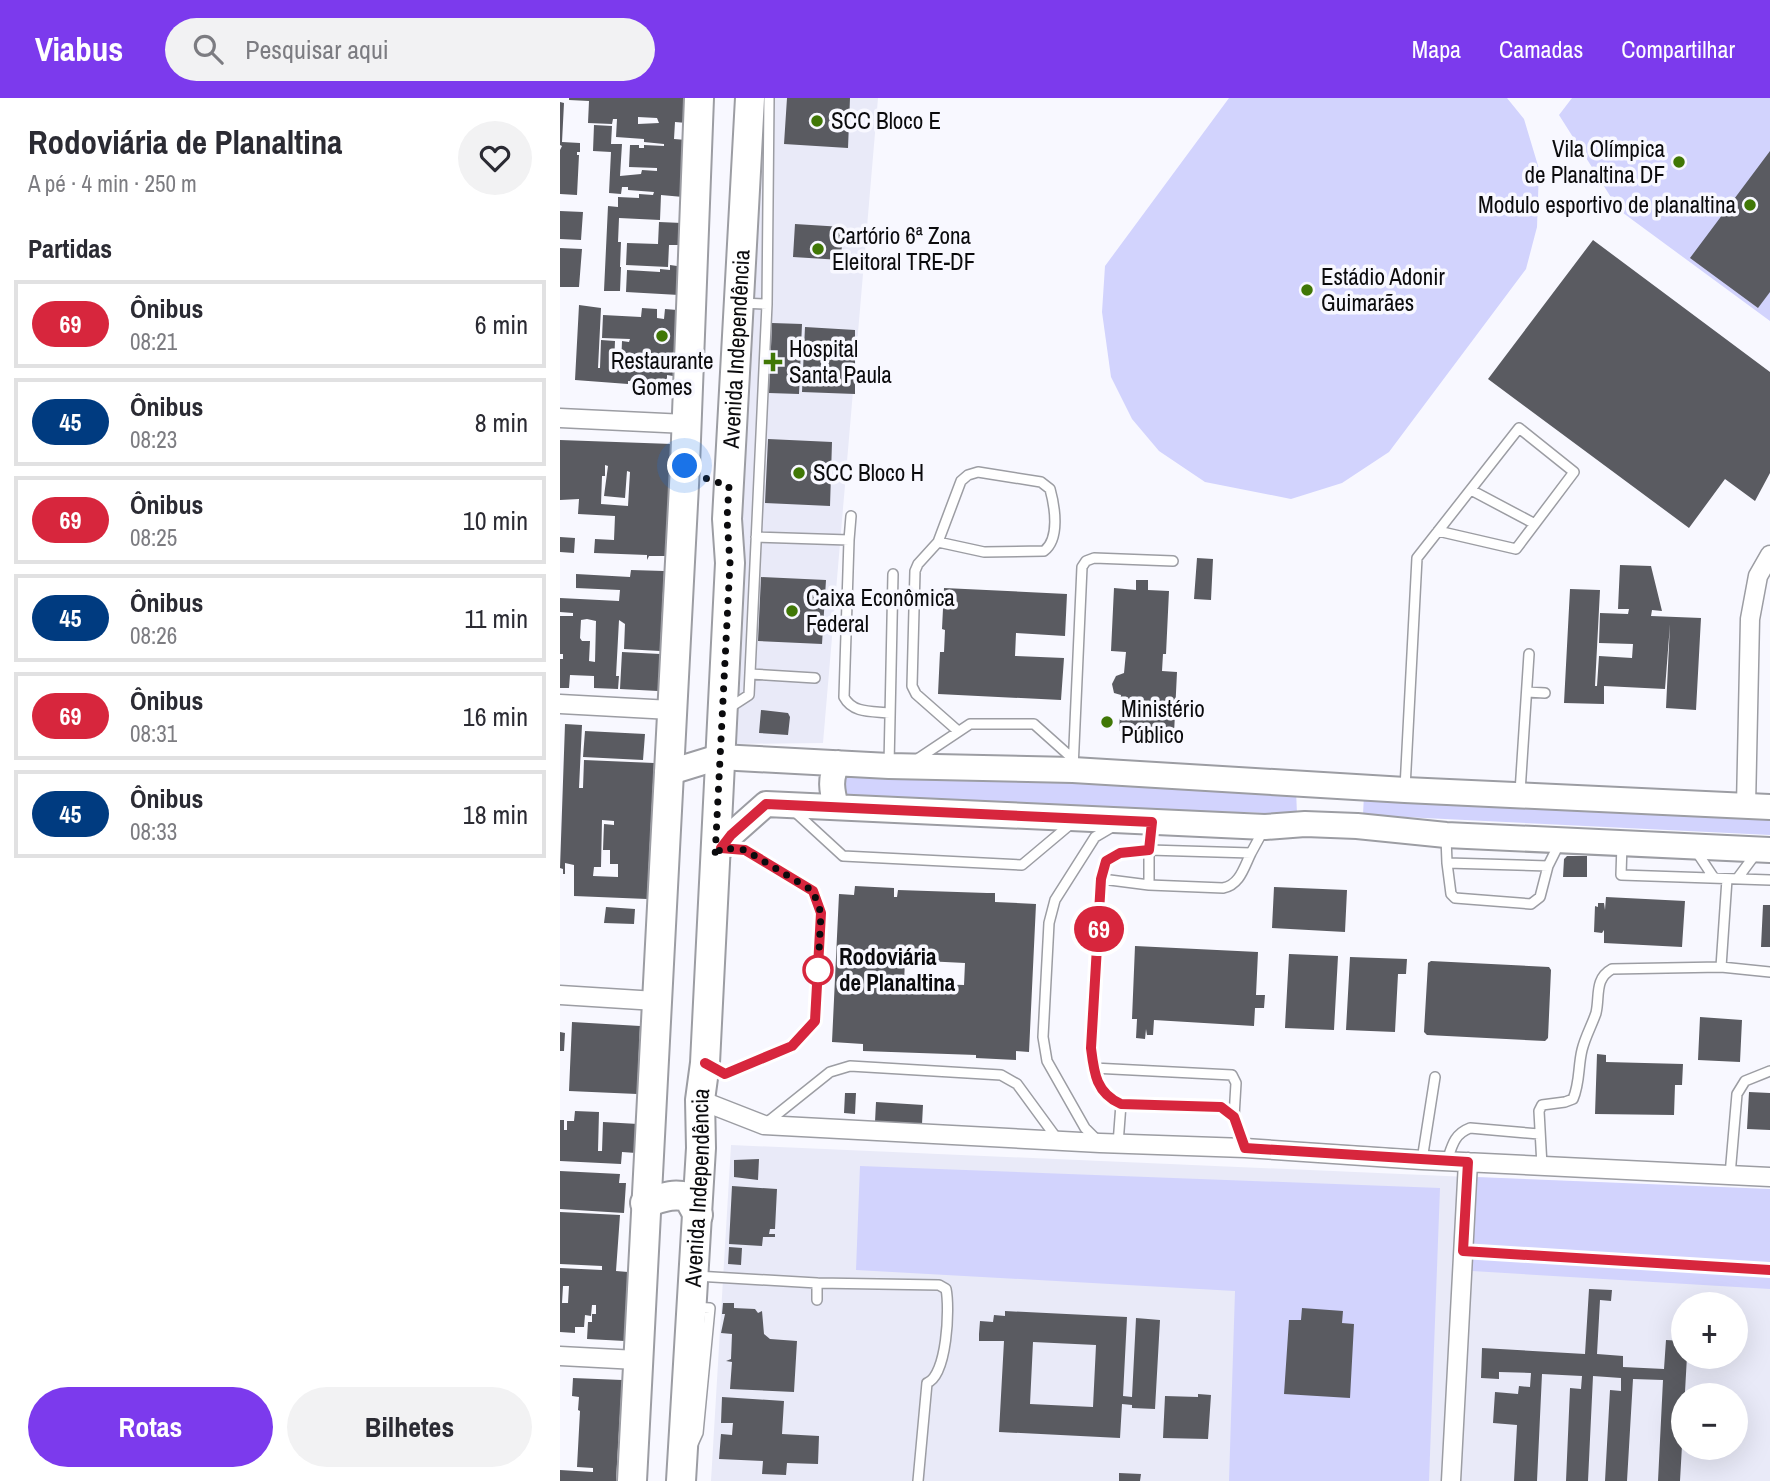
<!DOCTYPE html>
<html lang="pt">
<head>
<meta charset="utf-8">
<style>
	body { margin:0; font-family:"Archivo Narrow",sans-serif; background:#f2f2f3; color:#2b2b33; height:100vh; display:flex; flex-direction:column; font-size:26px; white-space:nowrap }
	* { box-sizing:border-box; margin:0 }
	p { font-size:23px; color:#7c7c81 }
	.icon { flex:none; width:38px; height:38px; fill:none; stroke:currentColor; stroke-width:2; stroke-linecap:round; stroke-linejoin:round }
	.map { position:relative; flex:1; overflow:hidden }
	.details { display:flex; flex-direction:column; background:#fff; width:560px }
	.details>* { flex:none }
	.badge { padding:0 14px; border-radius:23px; font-size:24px; line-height:46px }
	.tools { position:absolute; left:1111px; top:1194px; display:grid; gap:14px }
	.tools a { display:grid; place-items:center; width:77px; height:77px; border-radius:50%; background:#fff; box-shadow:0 7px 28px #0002; font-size:35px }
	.you { position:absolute; width:35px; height:35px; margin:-18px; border:5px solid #fff; border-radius:50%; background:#1a73e8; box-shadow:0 0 0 10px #1a73e833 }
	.map>.badge { position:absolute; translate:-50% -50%; box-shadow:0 0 0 4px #fff }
	h2 { padding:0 28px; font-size:26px; line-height:63px }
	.round { display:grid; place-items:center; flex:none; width:74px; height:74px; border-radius:37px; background:#f2f2f3 }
	.head { display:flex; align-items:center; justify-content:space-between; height:119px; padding:0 28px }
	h1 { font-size:33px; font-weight:700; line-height:52px }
	.primary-button { display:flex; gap:14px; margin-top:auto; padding:14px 28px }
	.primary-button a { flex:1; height:80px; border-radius:42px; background:#7c3aed; color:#fff; font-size:28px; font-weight:700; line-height:80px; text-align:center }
	.primary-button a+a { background:#f2f2f3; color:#2b2b33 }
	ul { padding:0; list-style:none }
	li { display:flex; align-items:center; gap:21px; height:88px; margin:0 14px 10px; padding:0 14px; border:4px solid #e1e1e2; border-radius:0px }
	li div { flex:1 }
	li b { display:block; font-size:26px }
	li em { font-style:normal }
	li .badge { min-width:77px; font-weight:700; text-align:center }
	header { display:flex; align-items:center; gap:42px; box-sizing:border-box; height:98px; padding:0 35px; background:#7c3aed; color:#fff }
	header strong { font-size:33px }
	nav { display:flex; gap:38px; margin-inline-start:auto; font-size:24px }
	.search { width:490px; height:63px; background:#f2f2f3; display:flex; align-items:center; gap:18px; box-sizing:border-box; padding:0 24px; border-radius:38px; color:#7c7c81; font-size:26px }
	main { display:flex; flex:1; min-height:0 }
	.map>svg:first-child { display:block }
	.built { fill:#e9eaf8; fill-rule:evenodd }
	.green { fill:#d2d3fd }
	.building { fill:#5a5b61; fill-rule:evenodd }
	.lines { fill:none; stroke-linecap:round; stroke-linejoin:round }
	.lane-casing { stroke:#9c9da3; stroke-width:12 }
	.street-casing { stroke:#9c9da3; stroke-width:21 }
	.secondary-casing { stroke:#9c9da3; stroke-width:28 }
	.primary-casing { stroke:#9c9da3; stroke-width:32 }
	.lane { stroke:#fff; stroke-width:9 }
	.street { stroke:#fff; stroke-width:18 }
	.secondary { stroke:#fff; stroke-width:24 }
	.primary { stroke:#fff; stroke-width:28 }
	.line-casing { stroke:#fff; stroke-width:16 }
	.line { stroke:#d7263d; stroke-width:10 }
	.walk { stroke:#0b0b0d; stroke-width:7; stroke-dasharray:0 12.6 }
	.poi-dot { fill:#407706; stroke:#f8f8ff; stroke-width:2.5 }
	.stop-dot { fill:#fff; stroke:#d7263d; stroke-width:3.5 }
	.labels { text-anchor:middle; stroke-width:7; stroke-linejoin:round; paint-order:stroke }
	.poi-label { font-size:23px; fill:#0b0b0d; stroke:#f8f8ff; text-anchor:start }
	.street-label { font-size:23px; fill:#0b0b0d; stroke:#f8f8ff }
	.stop-label { font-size:23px; font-weight:bold; fill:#0b0b0d; stroke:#f8f8ff; text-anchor:start }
</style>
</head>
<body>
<header>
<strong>Viabus</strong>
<div class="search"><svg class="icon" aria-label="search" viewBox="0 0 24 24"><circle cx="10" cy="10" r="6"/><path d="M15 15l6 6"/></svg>Pesquisar aqui</div>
<nav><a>Mapa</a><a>Camadas</a><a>Compartilhar</a></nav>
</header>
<main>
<section class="details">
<div class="head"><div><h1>Rodoviária de Planaltina</h1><p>A pé · 4 min · 250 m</p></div><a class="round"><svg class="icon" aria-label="heart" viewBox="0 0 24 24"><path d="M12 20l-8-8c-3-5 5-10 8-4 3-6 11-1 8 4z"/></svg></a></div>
<h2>Partidas</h2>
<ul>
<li><span class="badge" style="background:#d7263d;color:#fff">69</span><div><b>Ônibus</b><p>08:21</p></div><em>6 min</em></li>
<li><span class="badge" style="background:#003b80;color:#fff">45</span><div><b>Ônibus</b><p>08:23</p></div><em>8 min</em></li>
<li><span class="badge" style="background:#d7263d;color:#fff">69</span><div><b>Ônibus</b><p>08:25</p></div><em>10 min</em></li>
<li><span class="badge" style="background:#003b80;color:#fff">45</span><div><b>Ônibus</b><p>08:26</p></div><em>11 min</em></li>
<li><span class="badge" style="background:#d7263d;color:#fff">69</span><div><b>Ônibus</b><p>08:31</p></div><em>16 min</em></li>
<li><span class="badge" style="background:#003b80;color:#fff">45</span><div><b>Ônibus</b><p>08:33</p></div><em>18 min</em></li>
</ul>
<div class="primary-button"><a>Rotas</a><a>Bilhetes</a></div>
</section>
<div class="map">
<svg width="1210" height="1383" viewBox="0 0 1210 1383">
	<rect width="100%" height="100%" fill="#f8f8ff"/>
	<path class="built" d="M 199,0 L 318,0 L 263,645 L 166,646 Z
		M 171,1047 L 1210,1092 L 1210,1383 L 151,1383 ZM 1124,1206 L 1176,1206 L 1176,1258 L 1124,1258 ZM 1124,1297 L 1176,1297 L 1176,1349 L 1124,1349 Z"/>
	<path class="green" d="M 669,0 L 947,0 L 964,21 L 979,71 L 977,129 L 966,171 L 829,354 L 782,385 L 731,401 L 645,384 L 599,353 L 572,321 L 551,279 L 542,214 L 545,168 Z
		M 1012,0 L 1210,0 L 1210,223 L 1059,112 L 999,17 Z
		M 285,673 L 736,692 L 737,716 L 283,701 Z
		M 804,696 L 1210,717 L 1210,737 L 803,717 Z
		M 300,1068 L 880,1090 L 869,1383 L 669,1383 L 675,1193 L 296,1172 Z
		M 916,1079 L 1210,1091 L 1210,1191 L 912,1173 Z"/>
	<path class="building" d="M 9,0 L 128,0 L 127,25 L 115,24 L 114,41 L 126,42 L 123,99 L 101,97 L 100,122 L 59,120 L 58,144 L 61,144 L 60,169 L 61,169 L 60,193 L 44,193 L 48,108 L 58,109 L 58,99 L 79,100 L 79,96 L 93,97 L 94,94 L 68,92 L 68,89 L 62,89 L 61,96 L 49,95 L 51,54 L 33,53 L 34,27 L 52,28 L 51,46 L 62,46 L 60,78 L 81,76 L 82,72 L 97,73 L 97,70 L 69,69 L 70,47 L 79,47 L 79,50 L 84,50 L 84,47 L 104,48 L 104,46 L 84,44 L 84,41 L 56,39 L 57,21 L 53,21 L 52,26 L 28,25 L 29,3 L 9,2 ZM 78,19 L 97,20 L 99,25 L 78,26 Z
		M 227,0 L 290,0 L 288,50 L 224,46 Z
		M 0,4 L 4,5 L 2,44 L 20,45 L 20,54 L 17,54 L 17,57 L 19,57 L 17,97 L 0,96 L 0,52 L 2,48 L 0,47 Z
		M 1210,53 L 1210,194 L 1198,210 L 1130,160 Z
		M 0,113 L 23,114 L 21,142 L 0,141 Z
		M 99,124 L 122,125 L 120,147 L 109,147 L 108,169 L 66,167 L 67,145 L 98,146 Z
		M 235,126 L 283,129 L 281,162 L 233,159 Z
		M 1033,142 L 1210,274 L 1210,375 L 1195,403 L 1165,381 L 1129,430 L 928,281 Z
		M 0,150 L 22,151 L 19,189 L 0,189 Z
		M 110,167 L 117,168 L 117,172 L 120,172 L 119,197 L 66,194 L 67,172 L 100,174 L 100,171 L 110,172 Z
		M 19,207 L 41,210 L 38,270 L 40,270 L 41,242 L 55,243 L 54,267 L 61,268 L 62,243 L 69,244 L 70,241 L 42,240 L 43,217 L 81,219 L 82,210 L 97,211 L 97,220 L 104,221 L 105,211 L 117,212 L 113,278 L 107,277 L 107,285 L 68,283 L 68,286 L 15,282 Z
		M 212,225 L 242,226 L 239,296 L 209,295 Z
		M 245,229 L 295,232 L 295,296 L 242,294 Z
		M 208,341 L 272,344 L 270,408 L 205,405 Z
		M 0,342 L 112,346 L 105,458 L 89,458 L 87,462 L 87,457 L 34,455 L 35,441 L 54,442 L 55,418 L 18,416 L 19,401 L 0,402 ZM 45,367 L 48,368 L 44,398 L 65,400 L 67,373 L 70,374 L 68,408 L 41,406 L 42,378 L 45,378 Z
		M 0,439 L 15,440 L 14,455 L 0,454 Z
		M 637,460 L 653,461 L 651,502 L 634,501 Z
		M 1060,467 L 1091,468 L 1102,513 L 1092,512 L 1091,518 L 1141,520 L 1136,612 L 1106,610 L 1110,526 L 1105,591 L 1044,588 L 1044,606 L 1004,605 L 1010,491 L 1040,492 L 1035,588 L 1037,588 L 1039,558 L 1072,560 L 1073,546 L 1039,545 L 1040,515 L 1068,516 L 1069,511 L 1058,511 Z
		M 71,472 L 104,473 L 100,553 L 64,551 L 65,526 L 59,522 L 56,578 L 59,578 L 58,591 L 34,590 L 34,578 L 10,577 L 9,590 L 0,590 L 0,561 L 3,561 L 3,556 L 0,556 L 0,518 L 13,518 L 13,515 L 0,514 L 0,500 L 59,503 L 60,492 L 16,490 L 16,476 L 70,479 ZM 27,521 L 36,523 L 35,564 L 29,563 L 30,543 L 22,543 L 20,540 L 21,522 Z
		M 201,479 L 266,482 L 262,546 L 198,543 Z
		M 576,482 L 588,482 L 588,492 L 609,493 L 606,556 L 603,556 L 602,573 L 617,574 L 614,636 L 559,633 L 561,597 L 554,595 L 552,586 L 556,578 L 564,575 L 566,554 L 551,553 L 554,490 L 576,492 Z
		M 384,490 L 507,496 L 505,538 L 456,535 L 455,558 L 504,560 L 501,602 L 378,596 L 380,554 L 384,554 L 385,532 L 382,531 Z
		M 62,554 L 100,556 L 98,593 L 60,591 Z
		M 201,612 L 228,615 L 230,619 L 228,637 L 199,635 Z
		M 5,626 L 22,627 L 19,690 L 23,690 L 24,662 L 94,665 L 87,801 L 14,798 L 14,767 L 5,765 L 5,776 L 3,776 L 3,771 L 0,770 ZM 42,722 L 54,723 L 54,727 L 44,726 L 43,752 L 50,752 L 50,766 L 58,766 L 58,779 L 33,778 L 34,769 L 41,769 Z
		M 25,633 L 85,636 L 83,662 L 23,659 Z
		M 1007,758 L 1027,758 L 1027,779 L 1003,779 L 1004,761 Z
		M 295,788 L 334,790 L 334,799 L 337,799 L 338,792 L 427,795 L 435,795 L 435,804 L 476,806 L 469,954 L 456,953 L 456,962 L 416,960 L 416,957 L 303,953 L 303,946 L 272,944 L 279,796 L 294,797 ZM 345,862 L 405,865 L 404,887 L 344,885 Z
		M 714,789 L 787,792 L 785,834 L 712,830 Z
		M 1046,799 L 1125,803 L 1122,849 L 1044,845 L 1044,832 L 1042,835 L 1034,834 L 1035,808 L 1038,809 L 1038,805 L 1044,805 L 1045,812 Z
		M 1203,807 L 1210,807 L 1210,849 L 1201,849 Z
		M 46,809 L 75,811 L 74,826 L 44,825 Z
		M 575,848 L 698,854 L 696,897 L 705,897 L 704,910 L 695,910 L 694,928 L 594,922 L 593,937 L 587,937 L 586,931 L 585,941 L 576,940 L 577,921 L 572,921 Z
		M 729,856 L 778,858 L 774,932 L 725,930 Z
		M 790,859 L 847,861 L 846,876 L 838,876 L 835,934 L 786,932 Z
		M 871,863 L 989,869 L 991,872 L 988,940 L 985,943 L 867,937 L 864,934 L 868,865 Z
		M 1140,919 L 1182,922 L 1180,964 L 1138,962 Z
		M 12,924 L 80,928 L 77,996 L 9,993 Z
		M 0,934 L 5,935 L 4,953 L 0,953 Z
		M 1037,956 L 1046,957 L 1046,964 L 1123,966 L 1122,987 L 1115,987 L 1114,1017 L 1035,1016 Z
		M 1189,994 L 1210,995 L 1210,1032 L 1187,1031 Z
		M 285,995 L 296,995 L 295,1016 L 284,1015 Z
		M 316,1004 L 363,1007 L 362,1026 L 315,1024 Z
		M 15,1013 L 39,1014 L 38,1053 L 42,1053 L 43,1024 L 78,1026 L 76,1055 L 62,1054 L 61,1066 L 0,1063 L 0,1022 L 4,1022 L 4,1032 L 7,1032 L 7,1023 L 14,1023 Z
		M 199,1061 L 198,1082 L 174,1079 L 174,1062 Z
		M 0,1073 L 60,1076 L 59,1085 L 66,1085 L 64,1115 L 0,1111 Z
		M 172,1088 L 217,1091 L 215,1131 L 210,1131 L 209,1136 L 215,1136 L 215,1139 L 203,1139 L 202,1148 L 169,1146 Z
		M 0,1114 L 60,1117 L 56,1173 L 68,1174 L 65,1243 L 27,1241 L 28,1224 L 32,1224 L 32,1216 L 36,1216 L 36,1207 L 32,1207 L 31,1218 L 25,1217 L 24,1229 L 15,1229 L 15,1235 L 0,1234 L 0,1170 L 42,1172 L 42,1168 L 0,1166 ZM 3,1188 L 9,1188 L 8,1205 L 2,1205 Z
		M 169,1149 L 182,1150 L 181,1167 L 168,1166 Z
		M 1029,1191 L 1052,1192 L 1051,1203 L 1040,1202 L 1037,1256 L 1063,1258 L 1063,1269 L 1104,1271 L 1106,1242 L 1124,1243 L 1124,1258 L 1127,1258 L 1120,1383 L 1098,1383 L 1103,1282 L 1073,1281 L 1067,1383 L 1045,1383 L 1050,1292 L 1061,1293 L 1061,1280 L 1033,1278 L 1028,1383 L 1006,1383 L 1010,1290 L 1021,1291 L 1022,1278 L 982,1276 L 977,1383 L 954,1383 L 957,1327 L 933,1325 L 935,1294 L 958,1296 L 959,1288 L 970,1289 L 971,1275 L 939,1274 L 939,1281 L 921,1280 L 922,1250 L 1025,1256 Z
		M 163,1205 L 174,1205 L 174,1210 L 195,1211 L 198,1215 L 202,1213 L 204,1236 L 210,1241 L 237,1243 L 234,1294 L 170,1291 L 172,1264 L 166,1263 L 171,1261 L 172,1236 L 161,1235 L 165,1216 L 162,1216 Z
		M 742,1210 L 783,1213 L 782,1225 L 794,1226 L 790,1300 L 724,1296 L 729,1222 L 741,1222 Z
		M 445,1213 L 567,1219 L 563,1298 L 572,1299 L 576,1220 L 600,1222 L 595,1311 L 572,1310 L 572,1307 L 562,1306 L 560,1340 L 439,1334 L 444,1243 L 419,1243 L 419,1236 L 420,1223 L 433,1224 L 434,1217 L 445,1218 ZM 473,1244 L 536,1247 L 533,1309 L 470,1306 Z
		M 13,1280 L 62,1282 L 56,1383 L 0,1383 L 0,1372 L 33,1374 L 33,1370 L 17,1369 L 20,1313 L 18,1312 L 19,1299 L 12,1298 Z
		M 638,1296 L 651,1297 L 648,1341 L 603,1340 L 605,1298 L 638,1299 Z
		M 162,1299 L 224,1303 L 222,1336 L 259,1338 L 258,1366 L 227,1365 L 226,1377 L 202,1376 L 203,1363 L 159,1361 L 161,1336 L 172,1337 L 173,1325 L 161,1325 Z
		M 559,1375 L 581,1376 L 580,1383 L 559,1383 Z"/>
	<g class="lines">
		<defs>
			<path id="lane" d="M 181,205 L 207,206
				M 911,392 L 975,426
				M 196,439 L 289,442 L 291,418
				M 289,442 L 284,599 C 293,616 313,613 330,615
				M 378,444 L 424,454 L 484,453 C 500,441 495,409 490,391 L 481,384 L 418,374 L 408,377 L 401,383 L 378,444 L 358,466 L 355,473 L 352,588 L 356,596 L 398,633
				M 190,576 L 255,580
				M 967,594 L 985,595
				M 169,610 L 189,597 L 207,206 L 209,0
				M 356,662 L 410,626 L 474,626 L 512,660
				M 329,667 L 333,476
				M 513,671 L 522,469 L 526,463 L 534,460 L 613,463
				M 845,690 L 857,460 L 959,330 L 1014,374 L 956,451 L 878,433
				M 960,694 L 969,556
				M 234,713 L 283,758 L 462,767 L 512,725
				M 592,725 L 589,752 L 691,755 L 703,733
				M 886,739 L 887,765 L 988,768 L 1000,744
				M 1062,746 L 1061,777 L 1210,782
				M 1136,753 L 1154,780
				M 887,765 L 891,796 L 895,800 L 971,806 L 980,799 L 988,768
				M 542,781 L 589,787 L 663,790 C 680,787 684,769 691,755
				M 1177,781 L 1197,754
				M 1161,869 L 1167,781
				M 150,967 L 165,976 L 232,948 L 255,923 L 261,815 L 252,793 L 185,752 L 166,751
				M 533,970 L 672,977 L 676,985 L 674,1019 L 685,1050
				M 561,1006 C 536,995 534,975 531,950 L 542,781 L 546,763 L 560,755 L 589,752 L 589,787
				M 205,1026 L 270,974 L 290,968 L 441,977 L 457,986 L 498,1042
				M 539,1044 L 525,1030 L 487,963 L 483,939 L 489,825 L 495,802 L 535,739 L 552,729
				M 558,1046 L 561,1006 L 661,1009 L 674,1019
				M 862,1062 L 875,979
				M 887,1063 C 892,1048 894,1036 910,1030 L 979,1036
				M 982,1068 L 979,1013 L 982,1007 L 1005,1004 L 1013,1001 C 1020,985 1018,968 1022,952 C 1025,939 1032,927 1036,915 C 1040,898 1034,881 1052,871 L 1161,869 L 1210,874
				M 1170,1077 L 1177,996 L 1185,983 L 1210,973
				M 903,1153 L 1210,1172
				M 136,1178 L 257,1185 L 257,1202
				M 257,1185 L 379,1187 L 386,1191 C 390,1210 387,1278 367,1285 L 358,1383
				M 133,1346 L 138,1335 L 150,1210 L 133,1209"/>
			<path id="street" d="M 0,320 L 126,326
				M 0,606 L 111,612
				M 1186,708 L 1190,521 L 1198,478 L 1210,457
				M 0,897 L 96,903
				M 140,1002 L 204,1027 L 540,1045 L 685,1050 L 862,1062 L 1210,1079
				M 0,1258 L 77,1262
				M 891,1383 L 908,1064"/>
			<path id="secondary" d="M 107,675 L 159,659 L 329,668 L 513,672 L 845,692 L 1210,709
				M 276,709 C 272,693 269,680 278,665
				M 154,759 L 171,737 L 206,706 L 705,729 L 745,726 L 797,728 L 886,737 L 1210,752"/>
			<g id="primary">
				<path d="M 85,1105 C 102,1100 111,1095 128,1099 L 138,1117"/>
				<path d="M 72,1383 L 125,368 L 139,0"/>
				<path id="s1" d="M 121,1383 L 141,1050 L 140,1002 L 145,965 L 170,465 L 167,421 L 190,0"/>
			</g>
		</defs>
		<use href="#lane" class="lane-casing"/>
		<use href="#street" class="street-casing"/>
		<use href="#secondary" class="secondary-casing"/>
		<use href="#primary" class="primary-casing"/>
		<use href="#lane" class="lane"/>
		<use href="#street" class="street"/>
		<use href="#secondary" class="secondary"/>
		<use href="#primary" class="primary"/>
	</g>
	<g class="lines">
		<defs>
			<path id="line" d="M 145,965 L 165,976 L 232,948 L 255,923 L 261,815 L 253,793 L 185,752 L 161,750 L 171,737 L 206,706 L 592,724 L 589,752 L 560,755 L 546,763 L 541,781 L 531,950 C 534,975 536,995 561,1006 L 661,1009 L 674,1019 L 685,1050 L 908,1064 L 903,1153 L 1210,1172"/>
		</defs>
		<use href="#line" class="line-casing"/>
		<use href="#line" class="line"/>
		<path class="walk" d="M 125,368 L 136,377 L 169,388 L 167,421 L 170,465 L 155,759 L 161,750 L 185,752 L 253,793 L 261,815 L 258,872"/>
	</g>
	<g class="poi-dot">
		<circle cx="257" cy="23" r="7"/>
		<circle cx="1119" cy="64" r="7"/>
		<circle cx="1190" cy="107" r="7"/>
		<circle cx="258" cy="151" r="7"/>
		<circle cx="747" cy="192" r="7"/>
		<circle cx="102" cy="238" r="7"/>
		<path d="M209.5 253.5h7v7h7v7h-7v7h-7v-7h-7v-7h7z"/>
		<circle cx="239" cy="375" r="7"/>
		<circle cx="232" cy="513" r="7"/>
		<circle cx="547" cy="624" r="7"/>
	</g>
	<circle class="stop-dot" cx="258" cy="872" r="14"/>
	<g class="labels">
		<g class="poi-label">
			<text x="271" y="31">SCC Bloco E</text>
			<text x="1105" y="59" text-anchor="end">Vila Olímpica<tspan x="1105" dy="26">de Planaltina DF</tspan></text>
			<text x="1176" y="115" text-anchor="end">Modulo esportivo de planaltina</text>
			<text x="272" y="146">Cartório 6ª Zona<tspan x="272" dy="26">Eleitoral TRE-DF</tspan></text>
			<text x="761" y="187">Estádio Adonir<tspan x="761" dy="26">Guimarães</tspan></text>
			<text x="229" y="259">Hospital<tspan x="229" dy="26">Santa Paula</tspan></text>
			<text x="102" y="271" text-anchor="middle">Restaurante<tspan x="102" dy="26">Gomes</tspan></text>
			<text x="253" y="383">SCC Bloco H</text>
			<text x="246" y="508">Caixa Econômica<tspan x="246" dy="26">Federal</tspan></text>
			<text x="561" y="619">Ministério<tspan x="561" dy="26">Público</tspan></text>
		</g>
		<g class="street-label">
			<text dy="8" stroke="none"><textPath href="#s1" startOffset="1134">Avenida Independência</textPath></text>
			<text dy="8" stroke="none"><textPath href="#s1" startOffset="294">Avenida Independência</textPath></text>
		</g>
		<g class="stop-label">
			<text x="279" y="867">Rodoviária<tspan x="279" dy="26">de Planaltina</tspan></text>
		</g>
	</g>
</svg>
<div class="tools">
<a>+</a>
<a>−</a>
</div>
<div class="you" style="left:125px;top:368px"></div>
<b class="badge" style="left:539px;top:831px;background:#d7263d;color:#fff">69</b>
</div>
</main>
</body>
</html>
